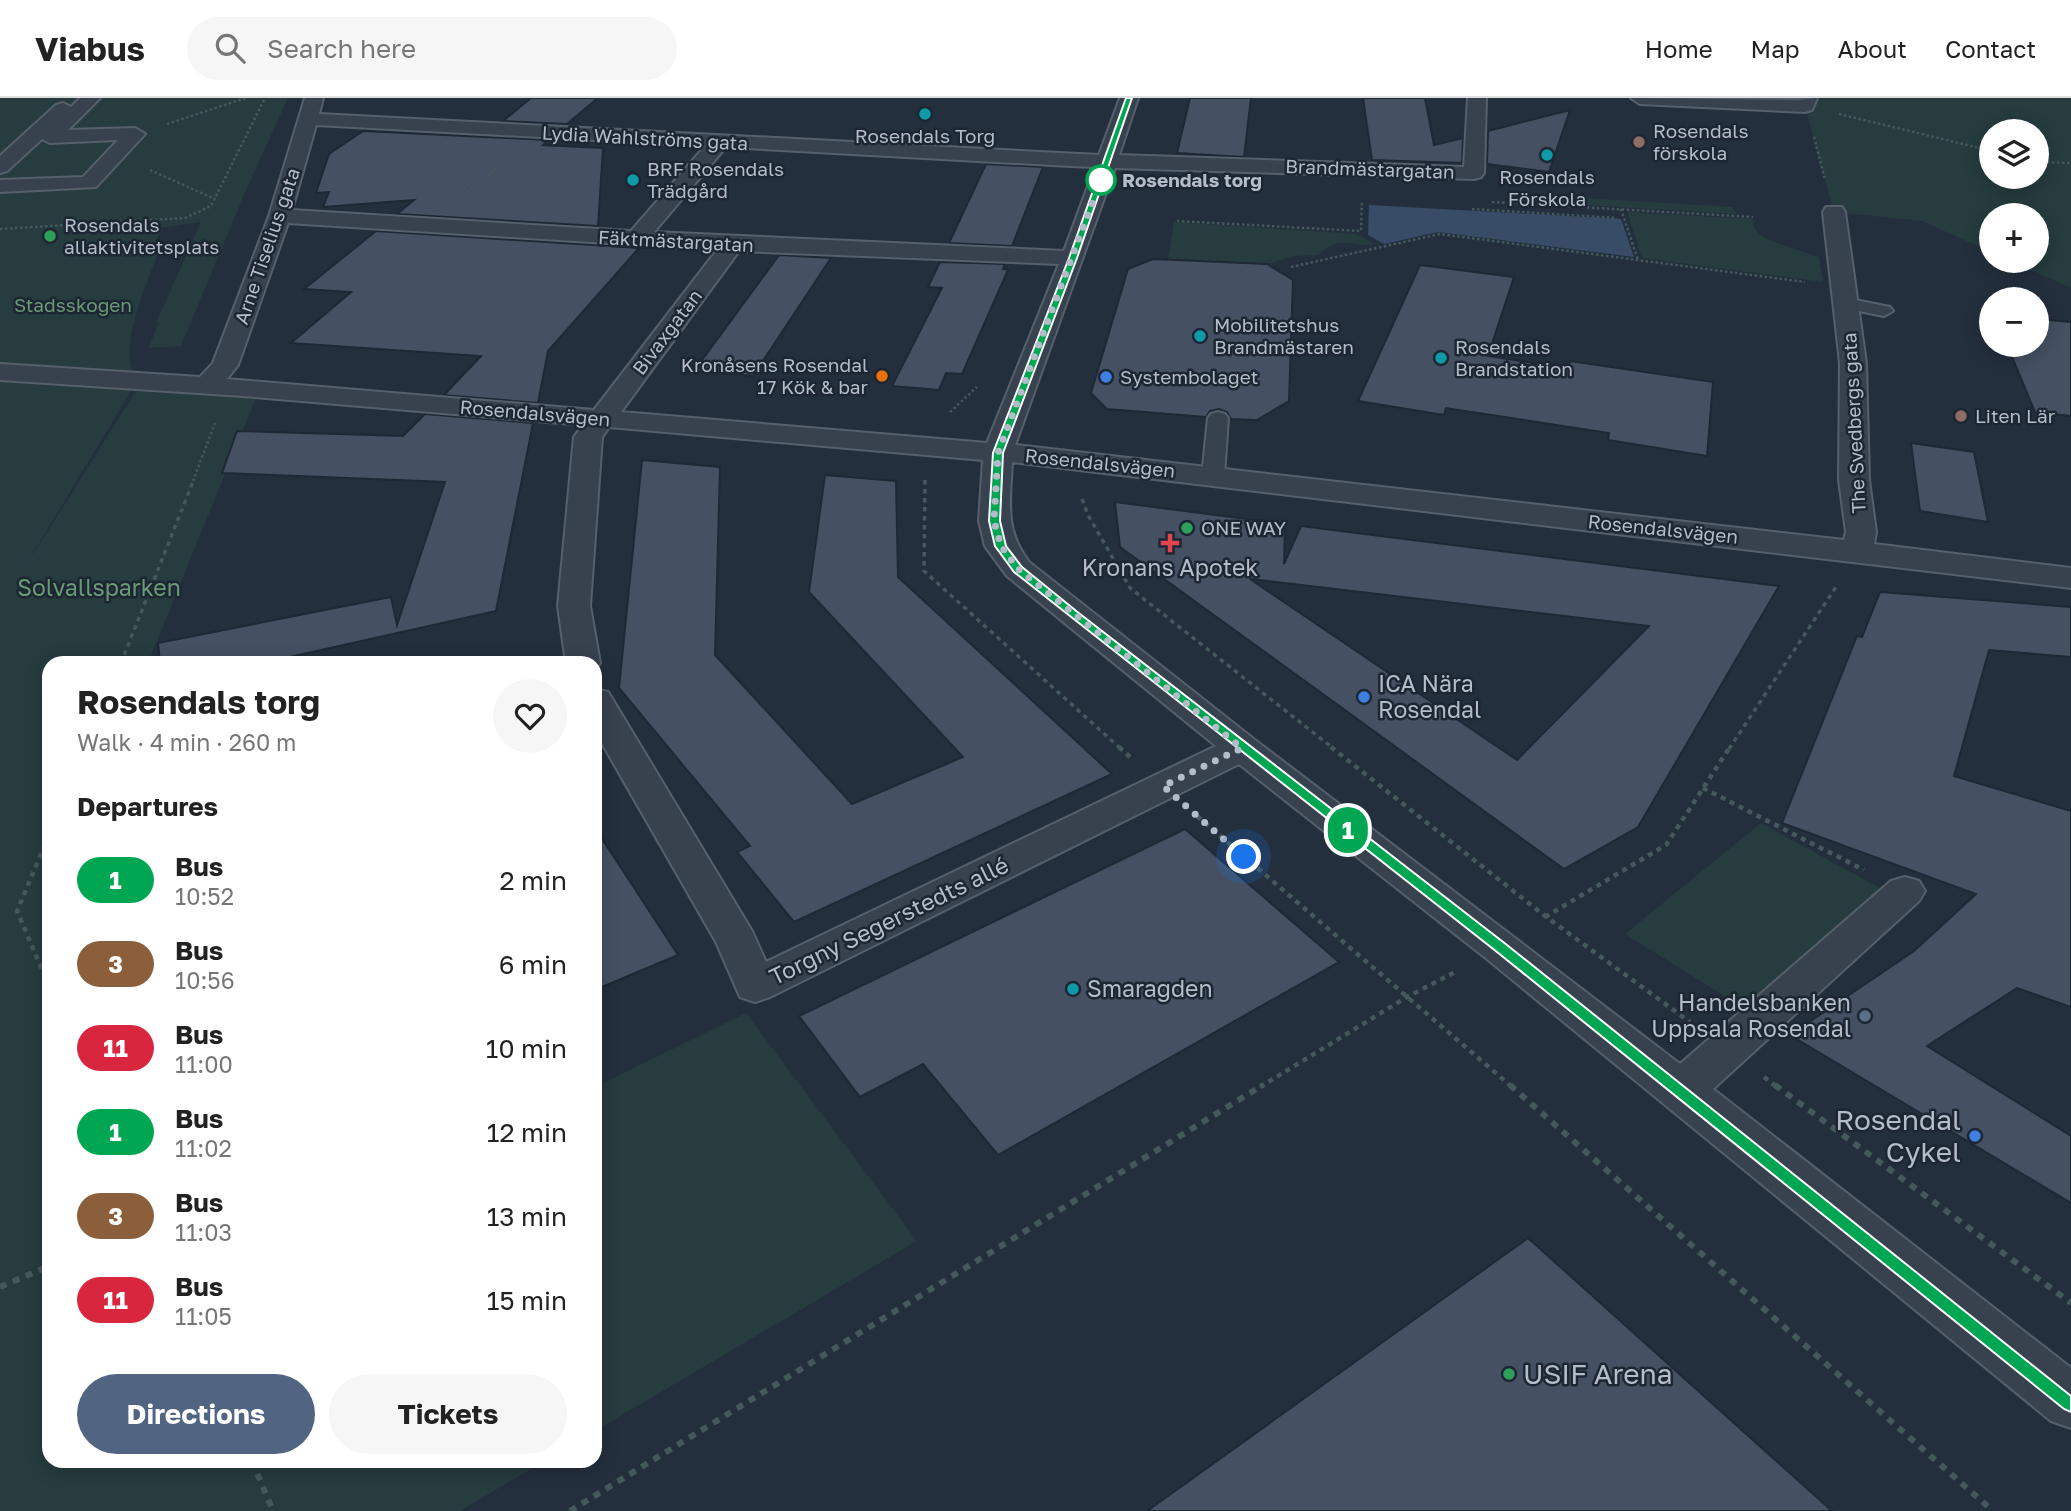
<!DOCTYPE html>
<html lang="en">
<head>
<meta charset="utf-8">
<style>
	body { margin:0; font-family:"Golos Text",sans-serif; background:#f6f6f6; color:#222; height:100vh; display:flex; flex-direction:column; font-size:26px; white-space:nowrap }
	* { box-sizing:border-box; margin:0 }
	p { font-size:23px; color:#767676 }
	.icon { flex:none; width:38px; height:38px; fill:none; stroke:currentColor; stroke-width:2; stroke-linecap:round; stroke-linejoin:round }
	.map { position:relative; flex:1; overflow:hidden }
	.details { position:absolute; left:42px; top:558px; width:560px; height:812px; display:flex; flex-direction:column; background:#fff; border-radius:21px; box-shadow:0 4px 18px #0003 }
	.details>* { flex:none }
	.badge { padding:0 14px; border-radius:23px; font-size:24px; line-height:46px }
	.fabs { position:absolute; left:1979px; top:21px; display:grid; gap:14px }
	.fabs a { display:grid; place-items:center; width:70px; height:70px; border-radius:50%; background:#fff; box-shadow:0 4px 18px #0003; font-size:35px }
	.you { position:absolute; width:35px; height:35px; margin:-18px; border:5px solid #fff; border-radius:50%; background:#1a73e8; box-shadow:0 0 0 10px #1a73e833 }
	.map>.badge { position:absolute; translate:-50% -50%; box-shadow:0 0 0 4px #fff }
	h2 { padding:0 35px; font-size:26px; line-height:63px }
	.round { display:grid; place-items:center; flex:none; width:74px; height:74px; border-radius:37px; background:#f6f6f6 }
	.headline { display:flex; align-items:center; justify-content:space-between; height:119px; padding:0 35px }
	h1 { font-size:33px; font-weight:700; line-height:52px }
	.primary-button { display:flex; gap:14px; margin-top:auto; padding:14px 35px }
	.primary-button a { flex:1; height:80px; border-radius:42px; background:#516482; color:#fff; font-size:28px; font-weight:700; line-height:80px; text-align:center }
	.primary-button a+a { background:#f6f6f6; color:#222 }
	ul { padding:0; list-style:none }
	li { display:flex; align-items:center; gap:21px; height:84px; padding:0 35px }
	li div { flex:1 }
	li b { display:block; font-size:26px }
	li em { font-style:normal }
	li .badge { min-width:77px; font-weight:700; text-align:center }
	header { display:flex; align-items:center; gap:42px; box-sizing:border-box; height:98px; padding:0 35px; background:#fff; border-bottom:2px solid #e0e0e0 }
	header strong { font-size:33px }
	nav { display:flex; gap:38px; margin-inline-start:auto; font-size:24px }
	.search { width:490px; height:63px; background:#f6f6f6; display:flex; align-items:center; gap:18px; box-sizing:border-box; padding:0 24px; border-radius:38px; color:#767676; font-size:26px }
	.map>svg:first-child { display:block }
	.green { fill:#263c3f; fill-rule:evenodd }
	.water { fill:#394c67 }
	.building { fill:#455162; stroke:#1f2835; stroke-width:2; fill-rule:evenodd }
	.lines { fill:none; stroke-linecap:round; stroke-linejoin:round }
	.service-casing { stroke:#565f6c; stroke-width:4 }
	.pedestrian-casing { stroke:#565f6c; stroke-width:4 }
	.minor-casing { stroke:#565f6c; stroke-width:4 }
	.path-far3 { stroke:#44595c; stroke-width:2.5; stroke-dasharray:2.5 2.5; stroke-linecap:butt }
	.path-far2 { stroke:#44595c; stroke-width:3.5; stroke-dasharray:4.5 4.5; stroke-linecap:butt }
	.path-far1 { stroke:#44595c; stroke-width:4.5; stroke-dasharray:5 5; stroke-linecap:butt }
	.path { stroke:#44595c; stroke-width:6; stroke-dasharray:7 7; stroke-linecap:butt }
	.service { fill:#38414e; fill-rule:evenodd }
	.pedestrian { fill:#38414e; fill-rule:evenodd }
	.minor { fill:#38414e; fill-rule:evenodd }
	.line { fill:#00a651; stroke:#fff; stroke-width:2 }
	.walk { stroke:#b4bcc9; stroke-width:7; stroke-dasharray:0 12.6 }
	.culture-dot { fill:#0f9aa8; stroke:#1d2633; stroke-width:2.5 }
	.education-dot { fill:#8d6e63; stroke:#1d2633; stroke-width:2.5 }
	.stop-dot { fill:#fff; stroke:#00a651; stroke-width:3.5 }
	.leisure-dot { fill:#2e9e5b; stroke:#1d2633; stroke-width:2.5 }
	.food-dot { fill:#e8710a; stroke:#1d2633; stroke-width:2.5 }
	.shop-dot { fill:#3f7fe0; stroke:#1d2633; stroke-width:2.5 }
	.health-dot { fill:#e0444e; stroke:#1d2633; stroke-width:2.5 }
	.service-dot { fill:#5c6f8a; stroke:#1d2633; stroke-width:2.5 }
	.labels { text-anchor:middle; stroke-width:5; stroke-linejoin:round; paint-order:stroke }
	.far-poi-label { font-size:19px; fill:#b4bcc9; stroke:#1d2633; text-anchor:start }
	.far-street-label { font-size:19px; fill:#b4bcc9; stroke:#1d2633 }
	.far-stop-label { font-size:19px; font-weight:bold; fill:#b4bcc9; stroke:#1d2633; text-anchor:start }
	.far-park-label { font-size:19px; fill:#6b9a76; stroke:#1d2633 }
	.poi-label { font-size:23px; fill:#b4bcc9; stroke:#1d2633; text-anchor:start }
	.park-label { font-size:23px; fill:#6b9a76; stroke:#1d2633 }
	.street-label { font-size:23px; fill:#b4bcc9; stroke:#1d2633 }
	.near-poi-label { font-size:28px; fill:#b4bcc9; stroke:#1d2633; text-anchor:end }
</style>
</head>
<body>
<header>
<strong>Viabus</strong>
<div class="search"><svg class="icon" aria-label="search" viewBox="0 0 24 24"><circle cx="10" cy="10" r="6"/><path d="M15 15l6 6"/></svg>Search here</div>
<nav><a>Home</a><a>Map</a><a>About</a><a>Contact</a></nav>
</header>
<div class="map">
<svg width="2071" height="1413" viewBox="0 0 2071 1413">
	<rect width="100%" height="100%" fill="#242f3e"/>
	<path class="green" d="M 0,0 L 288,0 L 246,92 L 181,248 L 148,250 L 159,225 L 156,225 L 201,124 L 114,137 L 161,133 L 156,143 L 163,145 C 151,172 126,232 130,262 C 130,269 134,277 137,283 L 23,472 L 141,285 L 258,295 L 148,565 L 49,565 L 49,1363 L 544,1363 L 460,1413 L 0,1413 Z
		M 1808,0 L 2071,0 L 2071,190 L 2011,163 L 2037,163 L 2037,117 L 1992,117 L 1991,154 L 1922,123 L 1834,114 L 1805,8 ZM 1992,33 L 2037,33 L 2037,79 L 1992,79 Z
		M 1514,96 L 1732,109 L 1737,116 L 1516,103 Z
		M 1627,114 L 1754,121 L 1753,128 L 1760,137 L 1771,143 L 1819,159 L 1823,184 L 1642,160 Z
		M 1174,124 L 1357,136 L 1374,146 C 1350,150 1342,135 1318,157 L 1293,158 L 1267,166 L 1168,162 Z
		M 1761,725 L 1880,790 L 1747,912 L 1625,836 Z
		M 746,915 L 917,1143 L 595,1333 L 595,989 Z"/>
	<path class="water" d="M 1369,107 L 1621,121 L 1634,159 L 1438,134 L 1384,146 L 1368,137 Z"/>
	<path class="building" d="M 531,0 L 598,0 L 567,26 L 503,23 Z
		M 1190,0 L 1251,0 L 1244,59 L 1177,55 Z
		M 1363,0 L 1425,0 L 1434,47 L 1463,40 L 1462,65 L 1372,62 Z
		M 1570,12 L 1549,74 L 1487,66 L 1488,33 Z
		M 363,33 L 548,42 L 543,47 L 603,50 L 598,128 L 397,116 L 414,102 L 323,109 L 329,94 L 316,95 L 329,56 Z
		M 986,66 L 1043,69 L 1012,148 L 949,145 Z
		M 376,133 L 639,150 L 548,253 L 538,305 L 444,297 L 481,258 L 291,245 L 351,194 L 304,191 Z
		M 779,157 L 831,160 L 753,278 L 694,273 Z
		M 1153,161 L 1267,166 L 1293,182 L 1289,303 L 1257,322 L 1231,321 L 1227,314 L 1219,311 L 1210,313 L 1206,319 L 1107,311 L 1091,295 L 1128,171 Z
		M 940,164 L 1005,166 L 1003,171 L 1008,172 L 962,276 L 946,275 L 939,292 L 892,288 L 942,190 L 928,189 Z
		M 1420,167 L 1514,179 L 1488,258 L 1568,270 L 1570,263 L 1713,284 L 1707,358 L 1608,342 L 1609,335 L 1446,310 L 1444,317 L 1358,303 Z
		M 2037,221 L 2071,224 L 2071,318 L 2035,314 L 2007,247 L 2037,247 Z
		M 425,316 L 533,325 L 496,513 L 263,565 L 160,565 L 158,545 L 391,499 L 397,527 L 445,384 L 222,375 L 237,333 L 403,338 Z
		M 1911,345 L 1974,354 L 1988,424 L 1920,413 Z
		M 642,362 L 720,369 L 715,557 L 852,706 L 963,659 L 809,494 L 825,377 L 896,383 L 898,479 L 1112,676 L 794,824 L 737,754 L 750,748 L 619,590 Z
		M 1115,404 L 1285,426 L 1284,466 L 1301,428 L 1779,488 L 1638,729 L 1564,771 L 1120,449 ZM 1250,481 L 1276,484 L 1649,528 L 1517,662 Z
		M 1880,494 L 2071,509 L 2071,559 L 1989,552 L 1954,678 L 2071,713 L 2071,909 L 2017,890 L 1927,948 L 2071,1038 L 2071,1105 L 1790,937 L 1914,853 L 1976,796 L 1782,725 L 1857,538 L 1862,539 Z
		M 595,730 L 678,857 L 595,892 Z
		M 1185,731 L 1339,864 L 998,1057 L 923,966 L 860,999 L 799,918 Z
		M 1528,1140 L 1832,1413 L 1147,1413 Z"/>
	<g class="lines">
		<defs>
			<path id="service" d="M 1845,200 L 1890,209 L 1893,213 L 1884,218 L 1839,209 L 1836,205 Z
				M 1218,314 L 1225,316 L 1228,320 L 1224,378 L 1221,383 L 1205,383 L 1202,378 L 1208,320 L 1211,316 Z"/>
			<path id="pedestrian" d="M 80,0 L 100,0 L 68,32 L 135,30 L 145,36 L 96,89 L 0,94 L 0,82 L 83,79 L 118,42 L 50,45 L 42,41 L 7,73 L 0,75 L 0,58 L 56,7 L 63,5 L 71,9 Z"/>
			<path id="minor" d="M 305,0 L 323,0 L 319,16 L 1099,57 L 1120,0 L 1138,0 L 1119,57 L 1464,69 L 1468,0 L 1486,0 L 1484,75 L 1481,79 L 1474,81 L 1115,70 L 1015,347 L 1844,442 L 1846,434 L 1839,382 L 1840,265 L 1823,114 L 1826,109 L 1842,109 L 1845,114 L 1866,265 L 1869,382 L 1876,434 L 1874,446 L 2071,470 L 2071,490 L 1012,364 C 1010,404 1004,431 1029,464 L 1255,642 L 1680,966 L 1891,783 L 1905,779 L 1919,783 L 1925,793 L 1919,803 L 1713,991 L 2071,1270 L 2071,1330 L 2051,1323 L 1487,861 L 1239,666 L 770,899 L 755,904 L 740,899 L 716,844 L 595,633 L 595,591 L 608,594 L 613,602 L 752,833 L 766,864 L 1216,648 L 1007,478 L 985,448 L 979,423 L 983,362 L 609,329 L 602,339 L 590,508 L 600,565 L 595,572 L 595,565 L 566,565 L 558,508 L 574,339 L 583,327 L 243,298 L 0,282 L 0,266 L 200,279 L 213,265 L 269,118 ZM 316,27 L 705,48 L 631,133 L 292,112 ZM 726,49 L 1070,68 L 1095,69 L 1064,153 L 654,134 ZM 288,125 L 717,152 L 594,312 L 227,281 L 238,267 ZM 739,153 L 1059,166 L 987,345 L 621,314 Z
				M 1631,0 L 1798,2 L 1817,0 L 1812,12 L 1805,14 L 1640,6 Z"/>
		</defs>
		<use href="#service" class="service-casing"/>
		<use href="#pedestrian" class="pedestrian-casing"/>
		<use href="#minor" class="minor-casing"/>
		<path class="path-far3" d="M 1839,16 L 1992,53
			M 167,26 L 246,0
			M 1814,39 L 1825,82
			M 2037,64 L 2071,65
			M 150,72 L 215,101
			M 467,94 L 503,65
			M 1492,104 L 1753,119
			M 1472,111 L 1617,120
			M 1621,111 L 1638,162
			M 1177,123 L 1361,133 L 1362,104
			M 0,131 L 185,120 L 211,108 L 265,0
			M 1291,169 L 1440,136 L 1805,184
			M 950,314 L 977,289
			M 193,383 L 215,325"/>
		<path class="path-far2" d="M 925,382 L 924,473 L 1121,651
			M 1082,401 L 1088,417 L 1130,490 L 1334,651
			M 121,565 L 194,381
			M 1729,651 L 1836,489"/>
		<path class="path-far1" d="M 1119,649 L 1130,659
			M 1331,649 L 1545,818 L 1690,924
			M 1703,690 L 1864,772
			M 1197,718 L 1512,989
			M 49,737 L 17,813 L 49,888
			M 1545,819 L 1666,747 L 1730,649
			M 1764,979 L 1777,989
			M 1260,989 L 1407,899 L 1457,873"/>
		<path class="path" d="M 1510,987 L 1993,1413
			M 1775,987 L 2071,1205
			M 0,1189 L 49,1168
			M 252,1363 L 273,1413
			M 570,1413 L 1263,987"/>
		<use href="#service" class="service"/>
		<use href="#pedestrian" class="pedestrian"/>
		<use href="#minor" class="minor"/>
	</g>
	<path class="line" d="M 1126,0 L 1132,0 L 1077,160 L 1003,355 L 1000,423 L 1006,448 L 1022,469 L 1080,516 L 1507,847 L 2071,1298 L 2071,1314 L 2064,1311 L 1497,854 L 1014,474 L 995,448 L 989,423 L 993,355 L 1069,160 Z"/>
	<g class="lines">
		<path class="walk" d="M 1101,82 L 998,355 L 994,423 L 1001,448 L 1018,471 L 1242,650 L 1163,688 L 1244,759"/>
	</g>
	<g class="culture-dot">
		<circle cx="925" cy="16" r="7"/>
		<circle cx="1547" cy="57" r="7"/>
		<circle cx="633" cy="82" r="7"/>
		<circle cx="1200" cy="238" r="7"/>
		<circle cx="1441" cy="260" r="7"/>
		<circle cx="1073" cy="891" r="7"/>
	</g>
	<g class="education-dot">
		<circle cx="1639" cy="44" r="7"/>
		<circle cx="1961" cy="318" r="7"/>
	</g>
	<circle class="stop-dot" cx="1101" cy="82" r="14"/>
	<g class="leisure-dot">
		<circle cx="50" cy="138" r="7"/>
		<circle cx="1187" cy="430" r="7"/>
		<circle cx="1509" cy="1276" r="7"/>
	</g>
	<circle class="food-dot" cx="882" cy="278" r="7"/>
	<g class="shop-dot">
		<circle cx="1106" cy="279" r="7"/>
		<circle cx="1364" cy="599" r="7"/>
		<circle cx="1975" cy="1038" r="7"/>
	</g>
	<path class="health-dot" d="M1166.5 434.5h7v7h7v7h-7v7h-7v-7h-7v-7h7z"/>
	<circle class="service-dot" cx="1865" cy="918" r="7"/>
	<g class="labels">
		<g class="far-poi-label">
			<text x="1653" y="40">Rosendals<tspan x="1653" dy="22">förskola</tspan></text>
			<text x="925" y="45" text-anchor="middle">Rosendals Torg</text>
			<text x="647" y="78">BRF Rosendals<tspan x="647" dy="22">Trädgård</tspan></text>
			<text x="1547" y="86" text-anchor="middle">Rosendals<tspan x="1547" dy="22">Förskola</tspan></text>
			<text x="64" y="134">Rosendals<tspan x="64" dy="22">allaktivitetsplats</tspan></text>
			<text x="1214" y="234">Mobilitetshus<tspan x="1214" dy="22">Brandmästaren</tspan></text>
			<text x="1455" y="256">Rosendals<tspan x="1455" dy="22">Brandstation</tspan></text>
			<text x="868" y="274" text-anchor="end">Kronåsens Rosendal<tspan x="868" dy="22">17 Kök &amp; bar</tspan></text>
			<text x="1120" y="286">Systembolaget</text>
			<text x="1975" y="325">Liten Lär</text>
			<text x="1201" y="437">ONE WAY</text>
		</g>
		<g class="far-street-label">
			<text transform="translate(645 40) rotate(3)" y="7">Lydia Wahlströms gata</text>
			<text transform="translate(1370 71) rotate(2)" y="7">Brandmästargatan</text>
			<text transform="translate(676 143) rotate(3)" y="7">Fäktmästargatan</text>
			<text transform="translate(267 148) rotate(-71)" y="7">Arne Tiselius gata</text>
			<text transform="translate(667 234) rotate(-53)" y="7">Bivaxgatan</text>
			<text transform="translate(535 315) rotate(5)" y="7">Rosendalsvägen</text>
			<text transform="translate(1854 325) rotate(-93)" y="7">The Svedbergs gata</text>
			<text transform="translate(1100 365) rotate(6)" y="7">Rosendalsvägen</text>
			<text transform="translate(1663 431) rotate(6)" y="7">Rosendalsvägen</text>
		</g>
		<g class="far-stop-label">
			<text x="1122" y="89">Rosendals torg</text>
		</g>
		<g class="far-park-label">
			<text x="73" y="214">Stadsskogen</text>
		</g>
		<g class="poi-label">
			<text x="1170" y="478" text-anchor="middle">Kronans Apotek</text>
			<text x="1378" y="594">ICA Nära<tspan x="1378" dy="26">Rosendal</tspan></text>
			<text x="1087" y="899">Smaragden</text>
			<text x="1851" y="913" text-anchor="end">Handelsbanken<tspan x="1851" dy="26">Uppsala Rosendal</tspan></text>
		</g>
		<g class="park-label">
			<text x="99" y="498">Solvallsparken</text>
		</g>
		<g class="street-label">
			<text transform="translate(889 823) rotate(-26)" y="8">Torgny Segerstedts allé</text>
		</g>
		<g class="near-poi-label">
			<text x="1961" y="1032">Rosendal<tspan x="1961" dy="32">Cykel</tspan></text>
			<text x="1523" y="1286" text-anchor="start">USIF Arena</text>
		</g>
	</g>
</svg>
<div class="fabs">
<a><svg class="icon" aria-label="layers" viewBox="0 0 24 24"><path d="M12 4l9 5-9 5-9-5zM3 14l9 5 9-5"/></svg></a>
<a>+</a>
<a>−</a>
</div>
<div class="you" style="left:1244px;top:759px"></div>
<b class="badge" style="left:1348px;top:732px;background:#00a651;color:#fff">1</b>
<section class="details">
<div class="headline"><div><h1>Rosendals torg</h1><p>Walk · 4 min · 260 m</p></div><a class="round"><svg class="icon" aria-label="heart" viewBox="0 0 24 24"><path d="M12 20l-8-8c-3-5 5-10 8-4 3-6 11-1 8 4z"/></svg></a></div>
<h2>Departures</h2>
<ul>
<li><span class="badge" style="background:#00a651;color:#fff">1</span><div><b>Bus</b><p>10:52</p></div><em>2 min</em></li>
<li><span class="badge" style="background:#8b5e3c;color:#fff">3</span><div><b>Bus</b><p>10:56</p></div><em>6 min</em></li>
<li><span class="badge" style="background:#d7263d;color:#fff">11</span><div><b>Bus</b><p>11:00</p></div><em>10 min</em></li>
<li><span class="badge" style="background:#00a651;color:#fff">1</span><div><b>Bus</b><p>11:02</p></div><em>12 min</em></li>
<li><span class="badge" style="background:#8b5e3c;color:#fff">3</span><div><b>Bus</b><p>11:03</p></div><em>13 min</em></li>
<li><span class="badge" style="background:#d7263d;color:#fff">11</span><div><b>Bus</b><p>11:05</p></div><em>15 min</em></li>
</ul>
<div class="primary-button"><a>Directions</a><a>Tickets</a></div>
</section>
</div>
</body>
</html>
